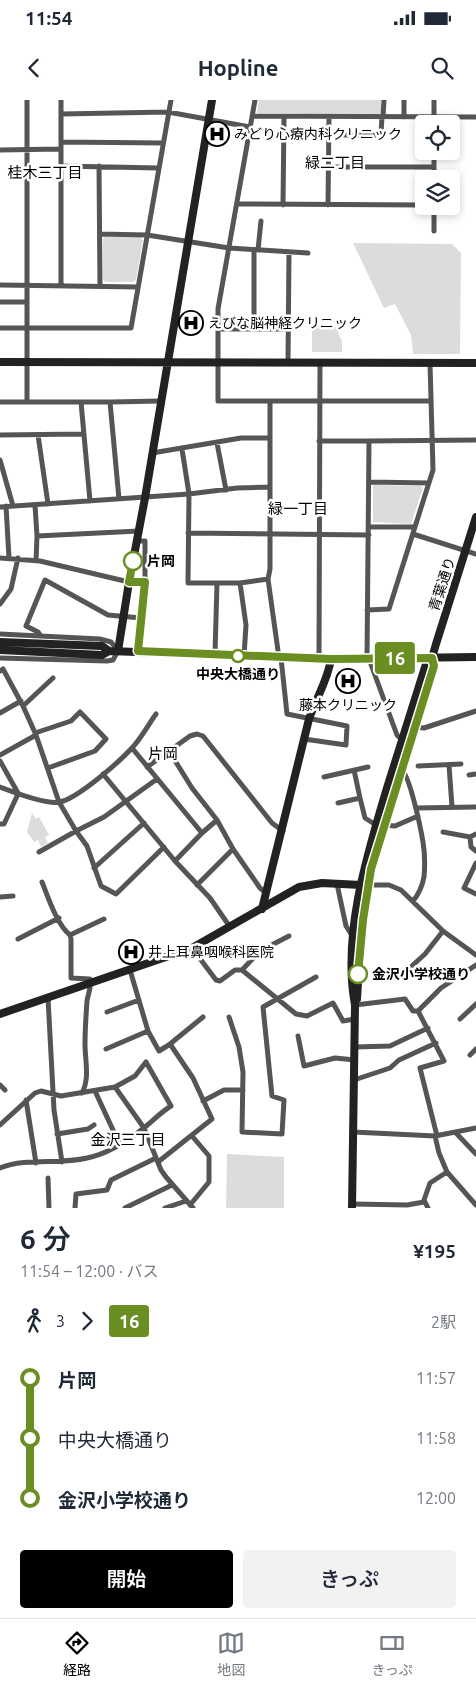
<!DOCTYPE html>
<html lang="ja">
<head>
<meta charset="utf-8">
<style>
	body { margin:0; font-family:Ubuntu,"Noto Sans JP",sans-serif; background:#f2f2f3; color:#1f2937; height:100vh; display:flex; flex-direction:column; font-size:19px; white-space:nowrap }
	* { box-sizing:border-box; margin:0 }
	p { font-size:16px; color:#747a83 }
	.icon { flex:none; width:28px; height:28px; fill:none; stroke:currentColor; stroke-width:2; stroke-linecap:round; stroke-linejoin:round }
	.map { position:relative; height:1108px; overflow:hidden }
	.side { display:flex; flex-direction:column; background:#fff; flex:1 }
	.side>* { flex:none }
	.badge { padding:0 10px; border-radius:4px; font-size:18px; line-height:32px }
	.tools { position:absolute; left:415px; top:15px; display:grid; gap:10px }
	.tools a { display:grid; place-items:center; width:45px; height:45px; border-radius:5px; background:#fff; box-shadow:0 2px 8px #0003; font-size:25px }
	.map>.badge { position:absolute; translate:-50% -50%; box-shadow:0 0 0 2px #fff }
	.legs { display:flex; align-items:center; gap:8px; height:55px; padding:0 20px; font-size:16px }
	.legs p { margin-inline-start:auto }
	.overview { display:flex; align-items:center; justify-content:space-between; height:85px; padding:0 20px }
	h1 { font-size:28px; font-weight:600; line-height:38px }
	.primary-button { display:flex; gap:10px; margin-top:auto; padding:10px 20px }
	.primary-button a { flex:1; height:58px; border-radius:5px; background:#000; color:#fff; font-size:20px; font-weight:600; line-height:58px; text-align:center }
	.primary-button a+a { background:#f2f2f3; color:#1f2937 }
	ul { padding:0 20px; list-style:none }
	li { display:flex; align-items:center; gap:18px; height:60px; font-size:19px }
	li i { display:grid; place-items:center; width:8px; height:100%; margin:0 6px; background:currentColor }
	li i::after { content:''; width:12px; height:12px; margin:-6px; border:4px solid; border-radius:50%; background:#fff }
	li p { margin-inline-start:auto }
	li:first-child i { background:linear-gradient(#0000 50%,currentColor 0) }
	li:last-child i { background:linear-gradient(currentColor 50%,#0000 0) }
	.status { display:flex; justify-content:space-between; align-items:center; height:35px; padding:0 25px; background:#fff; direction:ltr }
	.status svg { height:14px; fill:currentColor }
	header { display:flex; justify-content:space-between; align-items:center; height:65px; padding:0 20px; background:#fff; font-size:22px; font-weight:600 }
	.dock { display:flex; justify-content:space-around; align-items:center; height:70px; border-top:1px solid #e0e1e3; background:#fff; font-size:14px; color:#747a83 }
	.dock a { display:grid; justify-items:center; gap:2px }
	.dock .current { color:#000 }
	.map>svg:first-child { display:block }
	.green { fill:#dcdcdc }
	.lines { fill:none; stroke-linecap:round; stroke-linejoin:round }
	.street { stroke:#555; stroke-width:5 }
	.secondary { stroke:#222; stroke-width:8 }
	.line-1-casing { stroke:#fff; stroke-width:11 }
	.line-1 { stroke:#6b8e23; stroke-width:8 }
	.stop-1-dot { fill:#fff; stroke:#6b8e23; stroke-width:2.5 }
	.labels { text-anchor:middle; stroke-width:5; stroke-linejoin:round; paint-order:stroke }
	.poi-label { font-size:14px; fill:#000; stroke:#fff; text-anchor:start }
	.stop-label { font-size:14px; font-weight:bold; fill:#000; stroke:#fff; text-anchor:start }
	.street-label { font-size:14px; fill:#000; stroke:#fff }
	.neighbourhood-label { font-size:15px; fill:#000; stroke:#fff }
</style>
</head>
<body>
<div class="status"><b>11:54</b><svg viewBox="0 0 49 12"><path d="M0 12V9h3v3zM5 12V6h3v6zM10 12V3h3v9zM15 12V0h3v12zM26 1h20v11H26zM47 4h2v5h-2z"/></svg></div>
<header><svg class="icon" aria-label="back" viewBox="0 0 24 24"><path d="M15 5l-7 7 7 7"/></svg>Hopline<svg class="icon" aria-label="search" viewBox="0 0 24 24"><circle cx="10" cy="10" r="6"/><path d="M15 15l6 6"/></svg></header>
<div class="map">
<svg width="476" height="1108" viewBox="0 0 476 1108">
	<rect width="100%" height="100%" fill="#fff"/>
	<path class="green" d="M 259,0 L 381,0 L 381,12 L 379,14 L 257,13 Z
		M 105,137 L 140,137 L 143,140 L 136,180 L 133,182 L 105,182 L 103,179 L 103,139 Z
		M 353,143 L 452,144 L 461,153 L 460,254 L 413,254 L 411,235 L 395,204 L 384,208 Z
		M 312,225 L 335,226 L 342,241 L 342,252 L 312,252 Z
		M 374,385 L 421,386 L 423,388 L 411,424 L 373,422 L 373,386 Z
		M 32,713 L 36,719 L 39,717 L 49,735 L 45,737 L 48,743 L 41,747 L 38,740 L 34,742 L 27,732 Z
		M 227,1054 L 284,1057 L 284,1108 L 226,1108 Z"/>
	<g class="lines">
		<path class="street" d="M 255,0 L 218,209 L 218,301 L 431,301
			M 61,14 L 168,12 L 250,27
			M 252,16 L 476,17
			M 383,17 L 384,0
			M 404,17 L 404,0
			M 434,24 L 434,0
			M 329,35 L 379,35 L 381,33 L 382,17
			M 61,42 L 163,43
			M 0,50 L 61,49
			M 61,66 L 159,68
			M 99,66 L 100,186
			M 329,67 L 434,67
			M 434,79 L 434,51
			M 237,104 L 424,105
			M 283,105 L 284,17
			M 328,105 L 329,17
			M 434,106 L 434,131
			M 100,134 L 147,135 L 229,148 L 308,153
			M 254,150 L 254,229
			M 258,150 L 261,121
			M 0,185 L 138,187
			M 61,186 L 61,0
			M 0,202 L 27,202
			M 0,228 L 131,228 L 171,0
			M 218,229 L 287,229
			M 288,263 L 289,152
			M 270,301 L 270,469 L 268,479 L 279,558
			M 0,302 L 110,302 L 119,399
			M 27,302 L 27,0
			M 81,302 L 90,401
			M 110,302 L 161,301
			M 0,335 L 83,334
			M 38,335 L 48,404
			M 319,341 L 369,341
			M 217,343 L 226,390
			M 182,349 L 189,394 L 188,483 L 240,483 L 268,479
			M 152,353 L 241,338 L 269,338
			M 0,360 L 13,406
			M 369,382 L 429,383
			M 35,405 L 37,436 L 36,461
			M 6,406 L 9,458
			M 0,407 L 189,394 L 237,388 L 270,387
			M 369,427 L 415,427
			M 188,433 L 369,435
			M 413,434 L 476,454
			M 37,436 L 139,431
			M 137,441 L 145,441 L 145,478 L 138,551
			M 0,458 L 40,461 L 129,482 L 145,482
			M 240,483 L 246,525 L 244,556
			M 0,504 L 11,489 L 18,458
			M 367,510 L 389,509 L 433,370 L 430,263
			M 0,534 L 100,539 L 111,542 L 118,551 L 113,560 L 107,561 L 0,558
			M 41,536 L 38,532 L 26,526 L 45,480 L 108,515 L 141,518
			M 215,554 L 217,483
			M 281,558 L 287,614 L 347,626 L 346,645 L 304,639
			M 319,559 L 320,263
			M 367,559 L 369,341 L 476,340
			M 369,559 L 397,635 L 402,640
			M 0,571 L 3,569 L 23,606 L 36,635 L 59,702 L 76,731 L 104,717 L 157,679
			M 23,606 L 53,578
			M 0,613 L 21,601
			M 414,627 L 424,628 L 476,611
			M 35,633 L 71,621 L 80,612 L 106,639 L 95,651 L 48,668
			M 132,648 L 202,733
			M 169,651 L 192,688 L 217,720 L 233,749 L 260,788 L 266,793
			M 0,655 L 36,635
			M 0,661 L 18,693
			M 449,665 L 452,707
			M 418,666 L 461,664
			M 147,667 L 190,636 L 197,634 L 203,636 L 272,723 L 283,731
			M 401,669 C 410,675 421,730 423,742 C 425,754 425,766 424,777 C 422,787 419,794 413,801
			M 103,674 L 175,761 L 210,798 L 230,827
			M 469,675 L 476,674
			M 324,677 L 368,667
			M 0,687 C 13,692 47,705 60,702 C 78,698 118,663 131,649 C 141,639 148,625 156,614
			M 360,698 L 365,718 L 376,725
			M 338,703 L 360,698 L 354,670
			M 416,708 L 476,707
			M 0,724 L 4,724 L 18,694
			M 384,725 L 395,726 L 418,716
			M 443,732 L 470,737 L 476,734
			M 470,737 L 471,747 L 476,751
			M 39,752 L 76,731 L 87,746 L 101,786 L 116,794 L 164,747
			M 175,761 L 202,733 L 217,720
			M 476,763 L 464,788 L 476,794
			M 94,768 L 144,723
			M 42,782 C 48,797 57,825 70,835 L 104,819
			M 337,784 L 346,826 L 353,837
			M 197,785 L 233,749
			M 367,785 L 389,785 L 401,790 L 443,831 L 476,855
			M 0,797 L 13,796
			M 70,835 L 71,839 L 71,878 L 90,879 C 92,886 88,894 87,901 C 86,915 85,930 85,944 C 85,961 90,978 82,993
			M 18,839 L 59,818
			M 192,848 L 216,880 L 220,881 L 235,870 L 242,870 L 260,851 L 289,836
			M 130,870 L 148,931 L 159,951 L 172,943
			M 242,870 L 296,914 L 307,916 L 333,903 L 343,921 L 355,919
			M 402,875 L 425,854 L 443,831
			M 48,898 L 54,1010 L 62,1062
			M 355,905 L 405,899 L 413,911 L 418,911 L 444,961 L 420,968 L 437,1036
			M 418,911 L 441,888 L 476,865
			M 107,912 L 139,900
			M 229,917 L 239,947 L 243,972 L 242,1032 L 282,1034 L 284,1000 L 272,996 L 263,907 L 316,877
			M 460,919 L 476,904
			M 298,936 L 304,966 L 335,958 L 355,960
			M 355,947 L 390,946 L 428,928
			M 106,949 L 148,931
			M 470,955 L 476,949
			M 354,980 L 390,968 L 399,960 L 436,943
			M 0,985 L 5,990
			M 115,987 L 144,1028 L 161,1070 L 166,1077 L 193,1108
			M 95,991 L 119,1043
			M 26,1000 L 36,1063
			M 203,1001 L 224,990 L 243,990
			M 0,1025 L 35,993 L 41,991 L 61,996 L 115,987 L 135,976 L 146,962 L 171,1006 C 161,1012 154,1020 145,1027 C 129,1040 107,1054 87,1058 C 59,1065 27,1057 0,1068
			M 353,1032 L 435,1036 L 476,1028
			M 456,1033 L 476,1054
			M 57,1034 L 88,1029 L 94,1025
			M 435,1036 L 439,1053 L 447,1072 L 476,1105
			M 158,1062 L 212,1019 L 193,978 L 170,944 L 203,917
			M 48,1078 L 49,1108
			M 352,1104 L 407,1105 L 424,1102
			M 190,1105 L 209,1082 L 209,1056 L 192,1036
			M 75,1108 L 76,1094 L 107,1090 L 111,1080 L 156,1058
			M 125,1108 L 172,1085
			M 165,1108 L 186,1101
			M 428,1108 L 424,1100 L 430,1083 L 447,1072"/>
		<path class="secondary" d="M 0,262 L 476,263
			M 0,542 L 102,546 L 109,551 L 331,559 L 476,557
			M 0,550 L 102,555 L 109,551
			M 118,551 L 129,482 L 145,398 L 212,0
			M 262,809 L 309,619 C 316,598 328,580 331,559
			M 357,899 L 361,833 L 371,769 L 381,734 L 434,566 L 432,558 L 436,544 L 476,417
			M 0,914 L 192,848 L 299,787 L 322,783 L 361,785
			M 352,1108 L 355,905 C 342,835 367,755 387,688 C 400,647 413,605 426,564 L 432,558"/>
	</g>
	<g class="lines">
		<defs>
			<path id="line-1" d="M 133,461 L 129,482 L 145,482 L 138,551 L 331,559 L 432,558 L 434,566 L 371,769 L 363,820 L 358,874"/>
		</defs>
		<use href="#line-1" class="line-1-casing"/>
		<use href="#line-1" class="line-1"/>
	</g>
	<defs>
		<symbol id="hospital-ring" viewBox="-11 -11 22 22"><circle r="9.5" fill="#fff" stroke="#000" stroke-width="1.5"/><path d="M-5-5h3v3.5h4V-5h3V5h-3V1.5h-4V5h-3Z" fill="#000"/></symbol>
	</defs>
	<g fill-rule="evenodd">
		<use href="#hospital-ring" x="203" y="20" width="28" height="28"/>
		<use href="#hospital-ring" x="177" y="209" width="28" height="28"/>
		<use href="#hospital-ring" x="334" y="567" width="28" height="28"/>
		<use href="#hospital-ring" x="117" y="838" width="28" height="28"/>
	</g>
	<g class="stop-1-dot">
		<circle cx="133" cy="461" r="9"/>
		<circle cx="238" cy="556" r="6"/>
		<circle cx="358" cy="874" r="9"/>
	</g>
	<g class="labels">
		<g class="poi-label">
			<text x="234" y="39">みどり心療内科クリニック</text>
			<text x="208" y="228">えびな脳神経クリニック</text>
			<text x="348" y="610" text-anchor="middle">藤本クリニック</text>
			<text x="148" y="857">井上耳鼻咽喉科医院</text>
		</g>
		<g class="stop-label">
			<text x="147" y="466">片岡</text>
			<text x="238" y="579" text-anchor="middle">中央大橋通り</text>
			<text x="372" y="879">金沢小学校通り</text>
		</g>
		<g class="street-label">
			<text transform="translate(442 484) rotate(-72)" y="5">青葉通り</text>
		</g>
		<g class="neighbourhood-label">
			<text x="335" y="68">緑二丁目</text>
			<text x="45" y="78">桂木三丁目</text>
			<text x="298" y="414">緑一丁目</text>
			<text x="163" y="659">片岡</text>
			<text x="128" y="1045">金沢三丁目</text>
		</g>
	</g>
</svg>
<div class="tools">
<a><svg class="icon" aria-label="locate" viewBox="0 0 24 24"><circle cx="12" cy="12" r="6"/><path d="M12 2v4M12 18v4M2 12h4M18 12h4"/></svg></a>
<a><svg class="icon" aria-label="layers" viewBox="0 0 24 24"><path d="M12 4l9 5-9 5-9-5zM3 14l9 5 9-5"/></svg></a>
</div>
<b class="badge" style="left:395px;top:558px;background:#6b8e23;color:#fff">16</b>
</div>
<section class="side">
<div class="overview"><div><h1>6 分</h1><p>11:54 – 12:00 · バス</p></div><b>¥195</b></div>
<div class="legs"><svg class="icon" aria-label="walk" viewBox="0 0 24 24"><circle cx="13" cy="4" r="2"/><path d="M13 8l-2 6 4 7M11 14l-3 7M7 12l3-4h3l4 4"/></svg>3<svg class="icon" aria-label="forward" viewBox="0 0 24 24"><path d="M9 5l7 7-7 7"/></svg><b class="badge" style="background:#6b8e23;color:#fff">16</b><p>2駅</p></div>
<ul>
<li><i style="color:#6b8e23"></i><b>片岡</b><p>11:57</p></li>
<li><i style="color:#6b8e23"></i><span>中央大橋通り</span><p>11:58</p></li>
<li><i style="color:#6b8e23"></i><b>金沢小学校通り</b><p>12:00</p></li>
</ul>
<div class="primary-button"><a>開始</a><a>きっぷ</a></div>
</section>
<nav class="dock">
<a class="current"><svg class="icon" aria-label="directions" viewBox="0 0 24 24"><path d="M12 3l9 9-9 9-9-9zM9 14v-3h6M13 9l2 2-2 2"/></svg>経路</a>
<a><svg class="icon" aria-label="map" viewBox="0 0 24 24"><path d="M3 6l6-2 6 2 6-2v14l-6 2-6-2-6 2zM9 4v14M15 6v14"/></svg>地図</a>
<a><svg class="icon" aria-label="tickets" viewBox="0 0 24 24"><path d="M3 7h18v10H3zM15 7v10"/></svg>きっぷ</a>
</nav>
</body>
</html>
